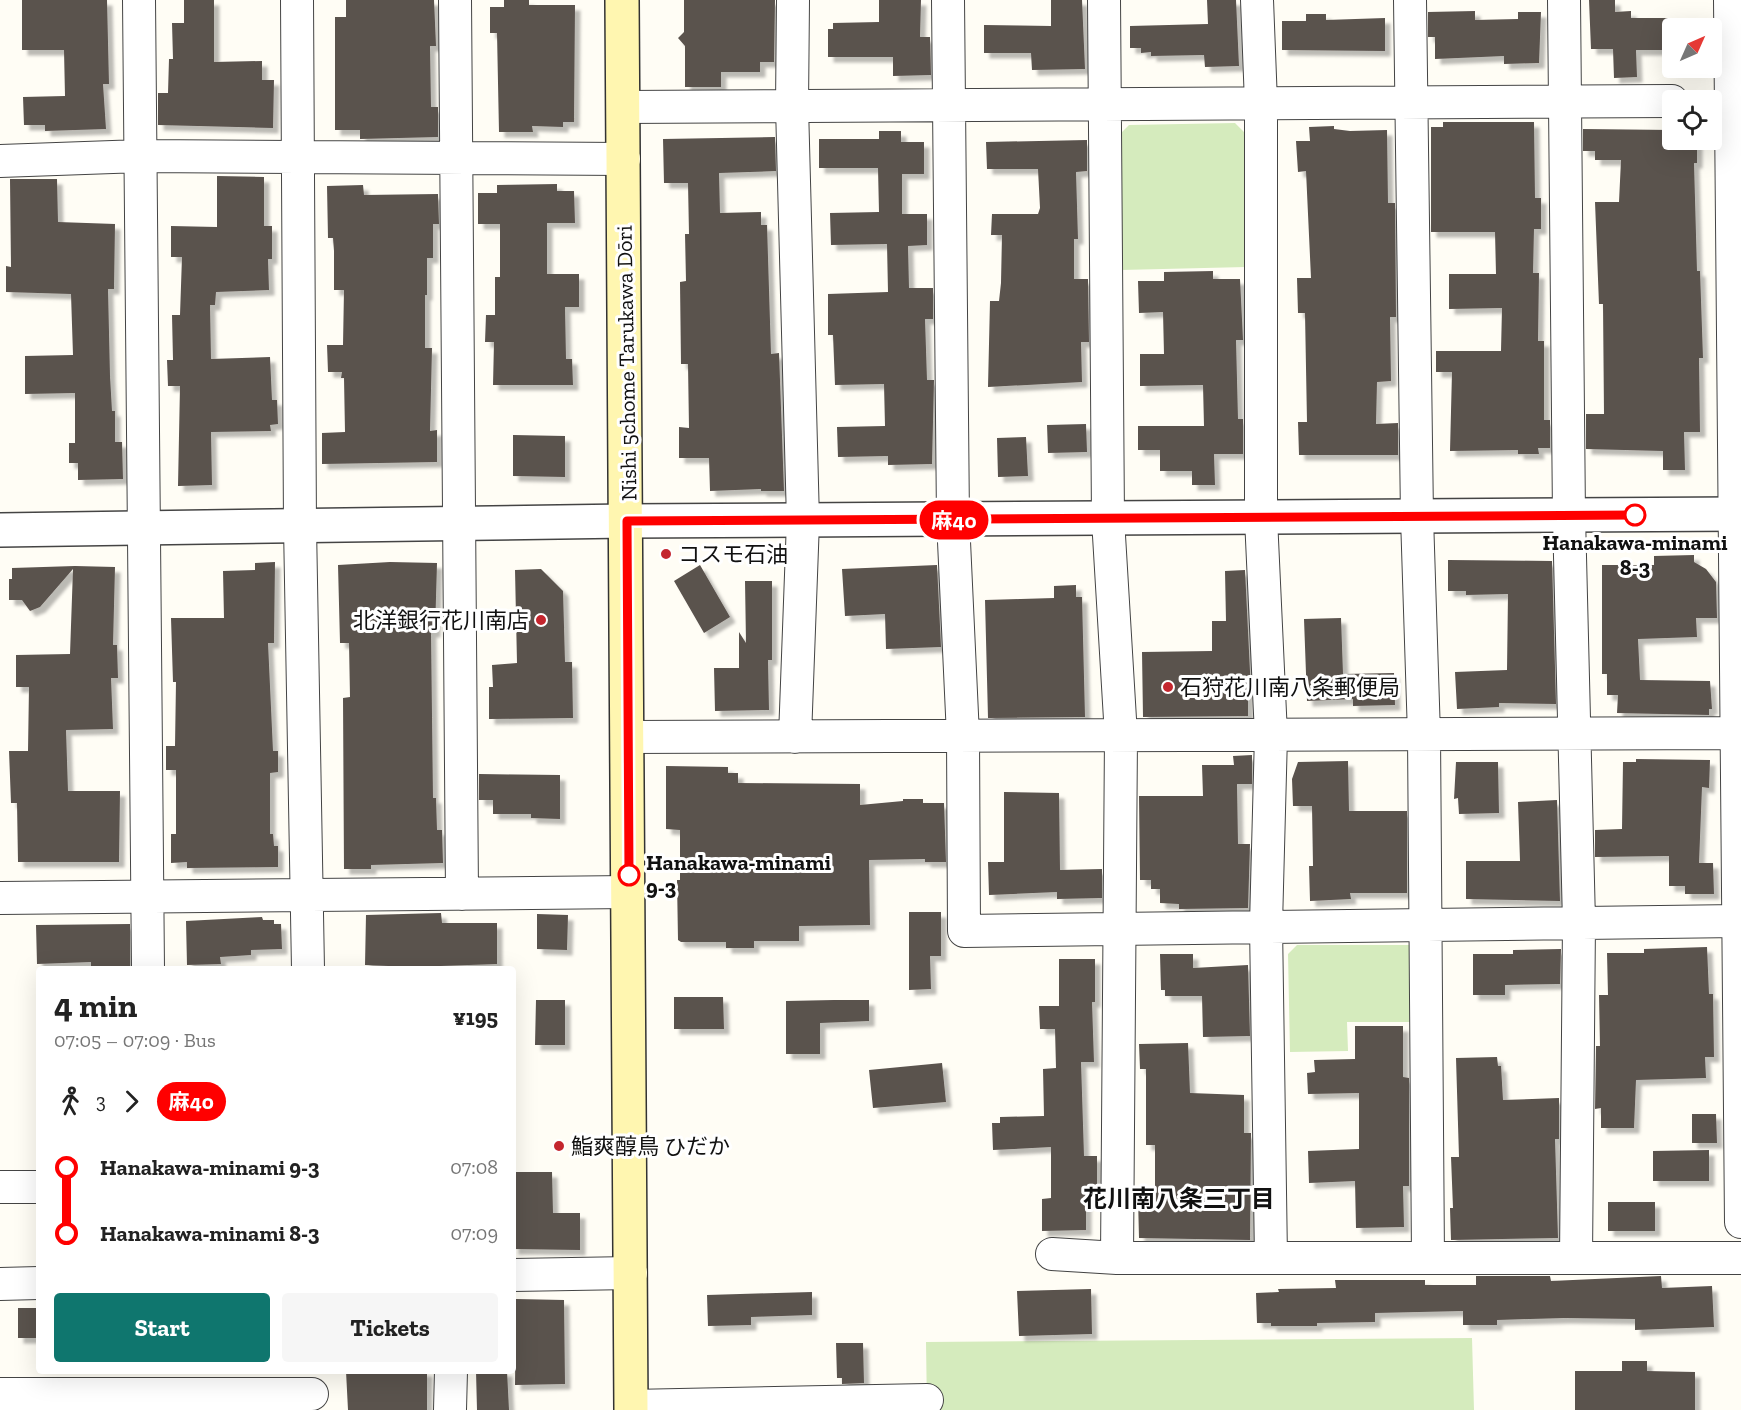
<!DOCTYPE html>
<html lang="en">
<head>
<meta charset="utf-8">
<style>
	body { margin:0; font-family:"Zilla Slab","Noto Sans JP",serif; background:#f6f6f6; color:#222; height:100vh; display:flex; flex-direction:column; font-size:22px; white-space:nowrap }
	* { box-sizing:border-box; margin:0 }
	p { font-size:20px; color:#767676 }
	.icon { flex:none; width:33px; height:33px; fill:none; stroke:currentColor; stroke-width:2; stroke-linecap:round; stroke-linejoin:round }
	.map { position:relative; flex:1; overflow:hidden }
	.panel { position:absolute; left:36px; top:966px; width:480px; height:408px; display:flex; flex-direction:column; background:#fff; border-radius:6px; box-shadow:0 6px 24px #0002 }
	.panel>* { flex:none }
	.badge { padding:0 12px; border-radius:20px; font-size:21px; line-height:39px }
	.needle { width:39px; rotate:45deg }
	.controls { position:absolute; left:1662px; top:18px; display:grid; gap:12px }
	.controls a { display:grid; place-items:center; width:60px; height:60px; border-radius:6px; background:#fff; box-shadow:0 6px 24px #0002; font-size:30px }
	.map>.badge { position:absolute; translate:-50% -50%; box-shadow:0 0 0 3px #fff }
	.legs { display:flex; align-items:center; gap:9px; height:66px; padding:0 18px; font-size:20px }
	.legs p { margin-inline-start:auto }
	.summary { display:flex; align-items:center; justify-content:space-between; height:102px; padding:0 18px }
	h1 { font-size:33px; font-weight:800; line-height:45px }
	.action { display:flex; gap:12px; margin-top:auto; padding:12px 18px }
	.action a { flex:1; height:69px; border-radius:6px; background:#0f766e; color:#fff; font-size:24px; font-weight:800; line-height:69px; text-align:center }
	.action a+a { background:#f6f6f6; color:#222 }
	ul { padding:0 18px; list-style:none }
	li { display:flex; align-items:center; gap:21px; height:66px; font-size:22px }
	li i { display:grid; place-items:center; width:9px; height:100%; margin:0 8px; background:currentColor }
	li i::after { content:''; width:15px; height:15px; margin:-8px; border:4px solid; border-radius:50%; background:#fff }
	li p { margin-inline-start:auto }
	li:first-child i { background:linear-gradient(#0000 50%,currentColor 0) }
	li:last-child i { background:linear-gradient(currentColor 50%,#0000 0) }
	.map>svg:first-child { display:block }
	.green { fill:#d5ebbd }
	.building { fill:#5a524d; filter:url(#shadow) }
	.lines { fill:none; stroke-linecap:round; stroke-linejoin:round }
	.minor-casing { stroke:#444; stroke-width:34 }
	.tertiary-casing { stroke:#444; stroke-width:36 }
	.secondary-casing { stroke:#333; stroke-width:36 }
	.minor { stroke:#fff; stroke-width:32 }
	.tertiary { stroke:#fff; stroke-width:33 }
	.secondary { stroke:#fff6b0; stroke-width:33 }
	.line-1-casing { stroke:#fff; stroke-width:14 }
	.line-1 { stroke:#f00; stroke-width:9 }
	.stop-1-dot { fill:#fff; stroke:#f00; stroke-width:3 }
	.poi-dot { fill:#c4262e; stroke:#fff; stroke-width:2 }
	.labels { text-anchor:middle; stroke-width:6; stroke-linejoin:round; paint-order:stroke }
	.street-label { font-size:22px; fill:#111; stroke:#fff }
	.stop-label { font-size:22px; font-weight:bold; fill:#111; stroke:#fff }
	.poi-label { font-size:22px; fill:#111; stroke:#fff; text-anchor:start }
	.neighbourhood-label { font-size:24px; font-weight:bold; fill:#111; stroke:#fff }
</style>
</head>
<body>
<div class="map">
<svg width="1741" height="1410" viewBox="0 0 1741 1410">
	<defs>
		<filter id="shadow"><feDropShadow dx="5.5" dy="5.5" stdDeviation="1.5" flood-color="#0004"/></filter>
	</defs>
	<rect width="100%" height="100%" fill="#fffdf5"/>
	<path class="green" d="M 1235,123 L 1246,134 L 1246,267 L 1121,270 L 1120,134 L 1129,125 Z
		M 1297,945 L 1412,945 L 1413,1022 L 1347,1022 L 1348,1051 L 1290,1052 L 1288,954 Z
		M 1472,1338 L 1474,1410 L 927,1410 L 926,1342 Z"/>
	<path class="building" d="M 22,0 L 107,0 L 109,84 L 103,84 L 106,129 L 45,131 L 45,125 L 24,125 L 23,97 L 65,96 L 64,50 L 22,50 Z
		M 184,0 L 214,0 L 214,62 L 262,61 L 262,80 L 274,80 L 273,128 L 158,125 L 158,93 L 168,93 L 169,59 L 173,59 L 172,23 L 184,23 Z
		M 346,0 L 434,0 L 436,46 L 430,46 L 431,107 L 438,107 L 438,137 L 360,139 L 360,130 L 335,130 L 335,17 L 346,17 Z
		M 504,0 L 529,0 L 529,5 L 575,5 L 574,122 L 563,122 L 563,127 L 532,126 L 533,132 L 499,132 L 497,33 L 490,33 L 490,7 L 504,7 Z
		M 684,0 L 775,0 L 774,62 L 760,62 L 760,72 L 721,72 L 721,87 L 685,87 L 685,46 L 678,38 L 684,32 Z
		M 879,0 L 921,0 L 920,37 L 930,37 L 931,75 L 893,76 L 893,57 L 828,57 L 828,29 L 833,29 L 833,23 L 879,22 Z
		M 1051,0 L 1082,0 L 1085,69 L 1032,70 L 1031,53 L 984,53 L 984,25 L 1051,26 Z
		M 1207,0 L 1236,0 L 1239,66 L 1205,67 L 1204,55 L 1151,56 L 1151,52 L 1141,53 L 1141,48 L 1130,48 L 1130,26 L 1208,24 Z
		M 1589,0 L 1615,0 L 1615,12 L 1631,11 L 1631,18 L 1672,18 L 1672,50 L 1636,50 L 1637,77 L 1614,78 L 1613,49 L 1591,49 Z
		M 1475,11 L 1475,20 L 1518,19 L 1518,12 L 1541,12 L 1539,63 L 1504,64 L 1504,56 L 1435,59 L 1435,37 L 1428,37 L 1428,12 Z
		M 1306,14 L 1326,14 L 1326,20 L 1385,18 L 1385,51 L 1282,50 L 1282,21 L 1306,21 Z
		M 1443,122 L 1534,122 L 1535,198 L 1541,198 L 1541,229 L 1534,229 L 1533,273 L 1539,273 L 1538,341 L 1544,341 L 1544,420 L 1550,420 L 1550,448 L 1538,448 L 1539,454 L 1518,454 L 1518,450 L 1450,451 L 1452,372 L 1436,372 L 1436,351 L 1501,351 L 1502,308 L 1449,309 L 1449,274 L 1496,274 L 1495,232 L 1431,232 L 1431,127 L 1443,127 Z
		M 1334,126 L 1334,129 L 1350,131 L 1387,130 L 1388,203 L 1395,203 L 1396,317 L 1390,317 L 1391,381 L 1377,382 L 1376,424 L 1398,423 L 1398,455 L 1299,455 L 1298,422 L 1307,422 L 1305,313 L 1298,313 L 1297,278 L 1311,278 L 1306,171 L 1298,172 L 1296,141 L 1310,141 L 1309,127 Z
		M 1583,129 L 1672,130 L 1672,140 L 1697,140 L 1697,163 L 1694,163 L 1697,271 L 1700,271 L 1703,358 L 1699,358 L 1700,432 L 1684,432 L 1685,470 L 1663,470 L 1663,451 L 1586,449 L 1586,414 L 1604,414 L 1603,304 L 1599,304 L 1595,202 L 1619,202 L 1621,160 L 1595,160 L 1595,151 L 1583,151 Z
		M 879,131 L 901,131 L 901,142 L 924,142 L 924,174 L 902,174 L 902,214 L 927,214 L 927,245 L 908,246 L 909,288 L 933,288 L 933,319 L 925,319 L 927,380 L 934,380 L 932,464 L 888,465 L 888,456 L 838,457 L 837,427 L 885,426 L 884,384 L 835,385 L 833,335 L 828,335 L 828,294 L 888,292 L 887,244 L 831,245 L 830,213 L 879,212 L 878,168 L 819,168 L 819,139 L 879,139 Z
		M 775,137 L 776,171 L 719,173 L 720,213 L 761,212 L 761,225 L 767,225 L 771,354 L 779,353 L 784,491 L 761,491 L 761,489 L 710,491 L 709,458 L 679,458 L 679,427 L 689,428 L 688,364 L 681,364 L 680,282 L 686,281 L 685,234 L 689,234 L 688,183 L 664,183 L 663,139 Z
		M 1087,140 L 1087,171 L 1076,172 L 1078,239 L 1074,239 L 1074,279 L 1088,279 L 1089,342 L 1081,342 L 1082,382 L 988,387 L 990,301 L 999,301 L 1001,283 L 1002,235 L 991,235 L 992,214 L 1038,214 L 1040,208 L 1038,169 L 987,169 L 986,142 Z
		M 217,176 L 264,177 L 264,226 L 272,226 L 272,259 L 268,259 L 269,290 L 216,292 L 215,305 L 210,305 L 211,359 L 270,357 L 272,400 L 277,400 L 278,424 L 270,425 L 271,431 L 211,432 L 212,485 L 178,486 L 180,386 L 168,386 L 167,360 L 173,360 L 172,315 L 180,315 L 182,257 L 171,257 L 171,226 L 217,227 Z
		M 10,179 L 57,179 L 58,222 L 115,224 L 114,289 L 108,289 L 110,376 L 112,411 L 115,411 L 115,442 L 122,442 L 123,479 L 78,480 L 78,463 L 69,463 L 69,443 L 75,443 L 75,393 L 25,394 L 25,356 L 73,355 L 71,294 L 6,292 L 6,266 L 11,267 Z
		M 557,184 L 557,191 L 574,191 L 575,223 L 547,223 L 547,274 L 579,274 L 579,307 L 565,307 L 566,359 L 572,359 L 573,385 L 493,385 L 494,342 L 485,342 L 486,315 L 495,315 L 495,277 L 500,277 L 500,224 L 478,224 L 478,193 L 497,193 L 497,185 Z
		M 363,185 L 364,195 L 438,194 L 439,224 L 433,224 L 433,258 L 427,258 L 427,295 L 425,295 L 425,348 L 432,348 L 430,431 L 437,430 L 437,462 L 322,464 L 322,433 L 345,432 L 344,378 L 341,378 L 342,372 L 328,372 L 327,345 L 343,345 L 344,290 L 334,290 L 334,251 L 333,238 L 328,238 L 327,186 Z
		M 1213,271 L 1213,279 L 1240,279 L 1243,340 L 1236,340 L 1238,419 L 1243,419 L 1243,454 L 1214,454 L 1215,485 L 1192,485 L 1192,471 L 1160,471 L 1160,450 L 1138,450 L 1138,426 L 1204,426 L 1203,385 L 1140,386 L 1140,354 L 1164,354 L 1163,312 L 1139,313 L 1138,281 L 1164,281 L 1164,272 Z
		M 1086,424 L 1087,452 L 1048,453 L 1047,425 Z
		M 513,435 L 565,436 L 565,477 L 513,476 Z
		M 1026,437 L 1028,476 L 998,477 L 997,438 Z
		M 1694,555 L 1694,562 L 1706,569 L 1716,582 L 1717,618 L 1696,618 L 1697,637 L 1638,639 L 1640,680 L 1710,681 L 1712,709 L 1709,709 L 1709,715 L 1617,713 L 1618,695 L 1607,695 L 1607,674 L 1602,674 L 1602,565 L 1654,565 L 1654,556 Z
		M 1448,560 L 1552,561 L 1556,704 L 1499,703 L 1499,707 L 1457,709 L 1455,672 L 1507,670 L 1508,594 L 1466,595 L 1466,591 L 1448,591 Z
		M 275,562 L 274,643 L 268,643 L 273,751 L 278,751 L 278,772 L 270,773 L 270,834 L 273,834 L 274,846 L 278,846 L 278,867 L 187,868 L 187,862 L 171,863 L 171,834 L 176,834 L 176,770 L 166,770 L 166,746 L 175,746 L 176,682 L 173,682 L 171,618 L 224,618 L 223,571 L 255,570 L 255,563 Z
		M 390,562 L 437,563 L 435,632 L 431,632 L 433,798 L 436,798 L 437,830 L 442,830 L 443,863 L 371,865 L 371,869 L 344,869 L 343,698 L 350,697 L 349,643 L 340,643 L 338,565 Z
		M 700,565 L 730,617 L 704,633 L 674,581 Z
		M 937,565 L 941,647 L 886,649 L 885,614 L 845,616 L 842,569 Z
		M 75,566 L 115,567 L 113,645 L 117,645 L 118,678 L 111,678 L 113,729 L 66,730 L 68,791 L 120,791 L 119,862 L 18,862 L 17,803 L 11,803 L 9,751 L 28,751 L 29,687 L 16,687 L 16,655 L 70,654 L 73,569 L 40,607 L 30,611 L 22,600 L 9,600 L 9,579 L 12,579 L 12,568 Z
		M 541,569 L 563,591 L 565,662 L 572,662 L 573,718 L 489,719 L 489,687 L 493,687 L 492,665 L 517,663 L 515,570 Z
		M 1245,570 L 1251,692 L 1248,692 L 1248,716 L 1143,717 L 1142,652 L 1212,651 L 1212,621 L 1226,621 L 1225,571 Z
		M 745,581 L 772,581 L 772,660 L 768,660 L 769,710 L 715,711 L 714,668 L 739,668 L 739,632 L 746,643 Z
		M 1076,585 L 1076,597 L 1082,597 L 1085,717 L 988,718 L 985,600 L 1054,598 L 1054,586 Z
		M 1341,618 L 1343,674 L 1394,673 L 1395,705 L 1353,706 L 1353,699 L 1307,701 L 1304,619 Z
		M 1252,755 L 1252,784 L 1237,784 L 1238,844 L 1250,844 L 1248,908 L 1179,909 L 1179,904 L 1160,903 L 1160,889 L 1151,889 L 1151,880 L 1140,880 L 1139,796 L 1203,796 L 1202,765 L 1234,765 L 1233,756 Z
		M 1636,759 L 1710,760 L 1709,788 L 1702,787 L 1699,863 L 1713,863 L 1714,894 L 1685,894 L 1685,886 L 1669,886 L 1669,856 L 1595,857 L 1595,830 L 1622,829 L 1623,762 L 1636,762 Z
		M 1348,761 L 1349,811 L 1407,811 L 1407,893 L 1350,893 L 1351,899 L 1310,901 L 1309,866 L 1313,866 L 1312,806 L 1293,806 L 1292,779 L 1298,762 Z
		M 1456,762 L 1498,762 L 1499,813 L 1459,814 L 1458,798 L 1454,799 Z
		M 666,766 L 728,767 L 728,773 L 738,773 L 738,783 L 860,784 L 860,805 L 903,801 L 903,799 L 923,799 L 923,803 L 944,803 L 946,862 L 925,862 L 925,859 L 869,860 L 870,925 L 799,926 L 799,941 L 754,941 L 754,948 L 726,948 L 726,942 L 681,942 L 678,940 L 677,880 L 680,880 L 680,830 L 666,829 Z
		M 479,774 L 560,775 L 560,819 L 531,818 L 531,814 L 493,814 L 493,800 L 479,800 Z
		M 1004,792 L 1059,793 L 1060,870 L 1102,869 L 1102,898 L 1057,899 L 1057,892 L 989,895 L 988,862 L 1004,862 Z
		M 1557,800 L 1560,901 L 1466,899 L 1466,861 L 1520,861 L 1518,802 Z
		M 909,912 L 941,912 L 941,956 L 930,956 L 931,989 L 909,990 Z
		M 441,913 L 442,923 L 497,923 L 497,964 L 412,967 L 365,965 L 366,915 Z
		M 537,914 L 568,915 L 567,950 L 537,949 Z
		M 262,917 L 263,920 L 274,920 L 274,924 L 281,924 L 282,949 L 251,950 L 251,955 L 220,957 L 221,964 L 187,965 L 186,921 Z
		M 130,924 L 130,969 L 91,969 L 91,962 L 37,964 L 36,925 Z
		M 1707,947 L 1709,994 L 1713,994 L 1714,1057 L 1705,1057 L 1706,1078 L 1636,1080 L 1634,1128 L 1601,1128 L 1601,1108 L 1595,1109 L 1596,1046 L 1600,1046 L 1599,995 L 1608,995 L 1607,953 L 1644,953 L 1644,949 Z
		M 1561,949 L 1560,984 L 1505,985 L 1505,995 L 1473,995 L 1473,954 L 1513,954 L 1513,950 Z
		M 1160,954 L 1193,954 L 1193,968 L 1248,965 L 1250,1036 L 1203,1037 L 1202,996 L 1165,996 L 1165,990 L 1161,990 Z
		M 1059,959 L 1095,959 L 1095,1002 L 1092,1002 L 1094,1062 L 1081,1062 L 1084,1156 L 1097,1156 L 1097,1187 L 1086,1187 L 1086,1230 L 1042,1231 L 1042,1199 L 1051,1198 L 1051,1147 L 993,1150 L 992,1123 L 1000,1123 L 1000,1117 L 1044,1116 L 1043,1069 L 1056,1068 L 1055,1029 L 1040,1029 L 1039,1006 L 1059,1006 Z
		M 674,997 L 723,997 L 724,1029 L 674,1029 Z
		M 536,1000 L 565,1000 L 565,1045 L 535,1045 Z
		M 834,1000 L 869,1000 L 869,1021 L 820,1023 L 820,1054 L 786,1054 L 786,1001 Z
		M 1355,1026 L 1403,1026 L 1403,1077 L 1409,1078 L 1409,1186 L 1403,1186 L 1404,1227 L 1356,1228 L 1355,1181 L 1309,1183 L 1308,1151 L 1359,1149 L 1359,1093 L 1308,1094 L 1307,1073 L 1315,1072 L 1314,1060 L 1355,1059 Z
		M 1188,1043 L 1190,1093 L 1244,1095 L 1244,1133 L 1251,1133 L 1250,1240 L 1139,1238 L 1138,1198 L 1155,1197 L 1155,1145 L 1146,1145 L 1146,1069 L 1140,1069 L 1139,1044 Z
		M 1497,1057 L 1498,1066 L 1501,1066 L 1503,1100 L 1559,1098 L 1559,1139 L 1555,1139 L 1558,1238 L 1451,1240 L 1450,1208 L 1453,1208 L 1451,1157 L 1459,1157 L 1456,1058 Z
		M 942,1063 L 946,1102 L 873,1108 L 869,1070 Z
		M 1692,1114 L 1716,1114 L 1717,1143 L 1692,1143 Z
		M 1709,1150 L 1709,1181 L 1653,1181 L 1653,1151 Z
		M 513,1172 L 552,1172 L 553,1213 L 580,1213 L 580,1250 L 513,1249 Z
		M 1608,1202 L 1655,1202 L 1655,1231 L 1608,1231 Z
		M 1476,1276 L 1550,1276 L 1551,1281 L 1661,1276 L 1662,1288 L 1712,1286 L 1714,1327 L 1635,1330 L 1635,1319 L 1565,1318 L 1497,1320 L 1497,1325 L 1463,1325 L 1463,1311 L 1375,1313 L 1375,1322 L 1317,1323 L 1317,1326 L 1271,1326 L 1271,1323 L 1257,1323 L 1256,1293 L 1279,1292 L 1278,1289 L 1336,1288 L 1335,1280 L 1425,1280 L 1425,1285 L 1476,1285 Z
		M 1091,1289 L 1092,1334 L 1019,1336 L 1017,1291 Z
		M 812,1292 L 812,1315 L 751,1317 L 751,1325 L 708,1326 L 707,1295 Z
		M 516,1299 L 564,1300 L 565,1384 L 515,1385 Z
		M 18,1308 L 39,1308 L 39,1338 L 18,1338 Z
		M 836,1343 L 863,1343 L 864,1383 L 842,1384 L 842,1378 L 837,1378 Z
		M 1622,1361 L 1647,1361 L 1647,1371 L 1695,1372 L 1695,1410 L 1575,1410 L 1575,1371 L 1622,1371 Z
		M 346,1371 L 427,1371 L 427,1410 L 348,1410 Z
		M 476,1371 L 507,1371 L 509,1410 L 477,1410 Z"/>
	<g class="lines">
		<defs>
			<path id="minor" d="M 139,0 L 148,969
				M 297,0 L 300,526 L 308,969
				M 455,0 L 462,894
				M 793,0 L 792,106 L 803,521 L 795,737
				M 948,0 L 953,520 L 963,736 L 964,931 L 1738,921
				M 1104,0 L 1108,519 L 1121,736 L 1117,1258
				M 1257,0 L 1261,103 L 1261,518 L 1271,735 L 1266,925 L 1271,1258
				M 1410,0 L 1417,517 L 1424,735 L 1428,1258
				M 1564,0 L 1569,516 L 1579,922 L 1576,1258
				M 1730,0 L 1741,1222
				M 623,107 L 1672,101
				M 0,161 L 141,156 L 624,159
				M 629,737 L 1737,733
				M 0,898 L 629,892
				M 0,1187 L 39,1187
				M 1052,1254 L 1117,1258 L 1741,1258
				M 513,1275 L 631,1273
				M 0,1284 L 39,1283
				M 0,1394 L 312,1394
				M 631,1406 L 927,1400
				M 450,1410 L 451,1371"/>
			<path id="tertiary" d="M 0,530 L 627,521 L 1741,514"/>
			<path id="secondary" d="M 622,0 L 631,1410"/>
		</defs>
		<use href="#minor" class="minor-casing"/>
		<use href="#tertiary" class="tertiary-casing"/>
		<use href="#secondary" class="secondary-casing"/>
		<use href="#minor" class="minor"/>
		<use href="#tertiary" class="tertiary"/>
		<use href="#secondary" class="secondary"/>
	</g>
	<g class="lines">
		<defs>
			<path id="line-1" d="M 629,875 L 627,521 L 1635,515"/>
		</defs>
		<use href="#line-1" class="line-1-casing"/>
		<use href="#line-1" class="line-1"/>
	</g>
	<g class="stop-1-dot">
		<circle cx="1635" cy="515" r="10"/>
		<circle cx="629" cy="875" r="10"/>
	</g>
	<g class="poi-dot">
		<circle cx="666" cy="554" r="6"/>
		<circle cx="541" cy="620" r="6"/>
		<circle cx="1168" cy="687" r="6"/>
		<circle cx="559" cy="1146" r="6"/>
	</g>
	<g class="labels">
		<g class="street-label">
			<text transform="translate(626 363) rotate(-91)" y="8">Nishi 5chome Tarukawa Dōri</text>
		</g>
		<g class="stop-label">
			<text x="1635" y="550">Hanakawa-minami<tspan x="1635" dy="25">8-3</tspan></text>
			<text x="646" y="870" text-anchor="start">Hanakawa-minami<tspan x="646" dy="25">9-3</tspan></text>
		</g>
		<g class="poi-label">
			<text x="678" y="562">コスモ石油</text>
			<text x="529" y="628" text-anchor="end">北洋銀行花川南店</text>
			<text x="1180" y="695">石狩花川南八条郵便局</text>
			<text x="571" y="1154">鮨爽醇鳥 ひだか</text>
		</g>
		<g class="neighbourhood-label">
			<text x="1179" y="1207">花川南八条三丁目</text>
		</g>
	</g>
</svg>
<div class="controls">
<a><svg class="needle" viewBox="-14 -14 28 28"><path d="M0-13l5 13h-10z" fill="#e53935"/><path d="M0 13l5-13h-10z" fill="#767676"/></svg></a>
<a><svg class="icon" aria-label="locate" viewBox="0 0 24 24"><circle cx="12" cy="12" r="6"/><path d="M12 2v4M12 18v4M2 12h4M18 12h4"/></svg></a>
</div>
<b class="badge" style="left:954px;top:520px;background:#f00;color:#fff">麻40</b>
<section class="panel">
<div class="summary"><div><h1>4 min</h1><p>07:05 – 07:09 · Bus</p></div><b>¥195</b></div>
<div class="legs"><svg class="icon" aria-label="walk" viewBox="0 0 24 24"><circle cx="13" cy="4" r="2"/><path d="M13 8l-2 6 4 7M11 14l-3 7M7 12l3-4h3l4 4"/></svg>3<svg class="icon" aria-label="forward" viewBox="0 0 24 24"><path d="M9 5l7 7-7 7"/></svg><b class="badge" style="background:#f00;color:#fff">麻40</b></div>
<ul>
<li><i style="color:#f00"></i><b>Hanakawa-minami 9-3</b><p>07:08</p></li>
<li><i style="color:#f00"></i><b>Hanakawa-minami 8-3</b><p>07:09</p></li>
</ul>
<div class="action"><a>Start</a><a>Tickets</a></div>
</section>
</div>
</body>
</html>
